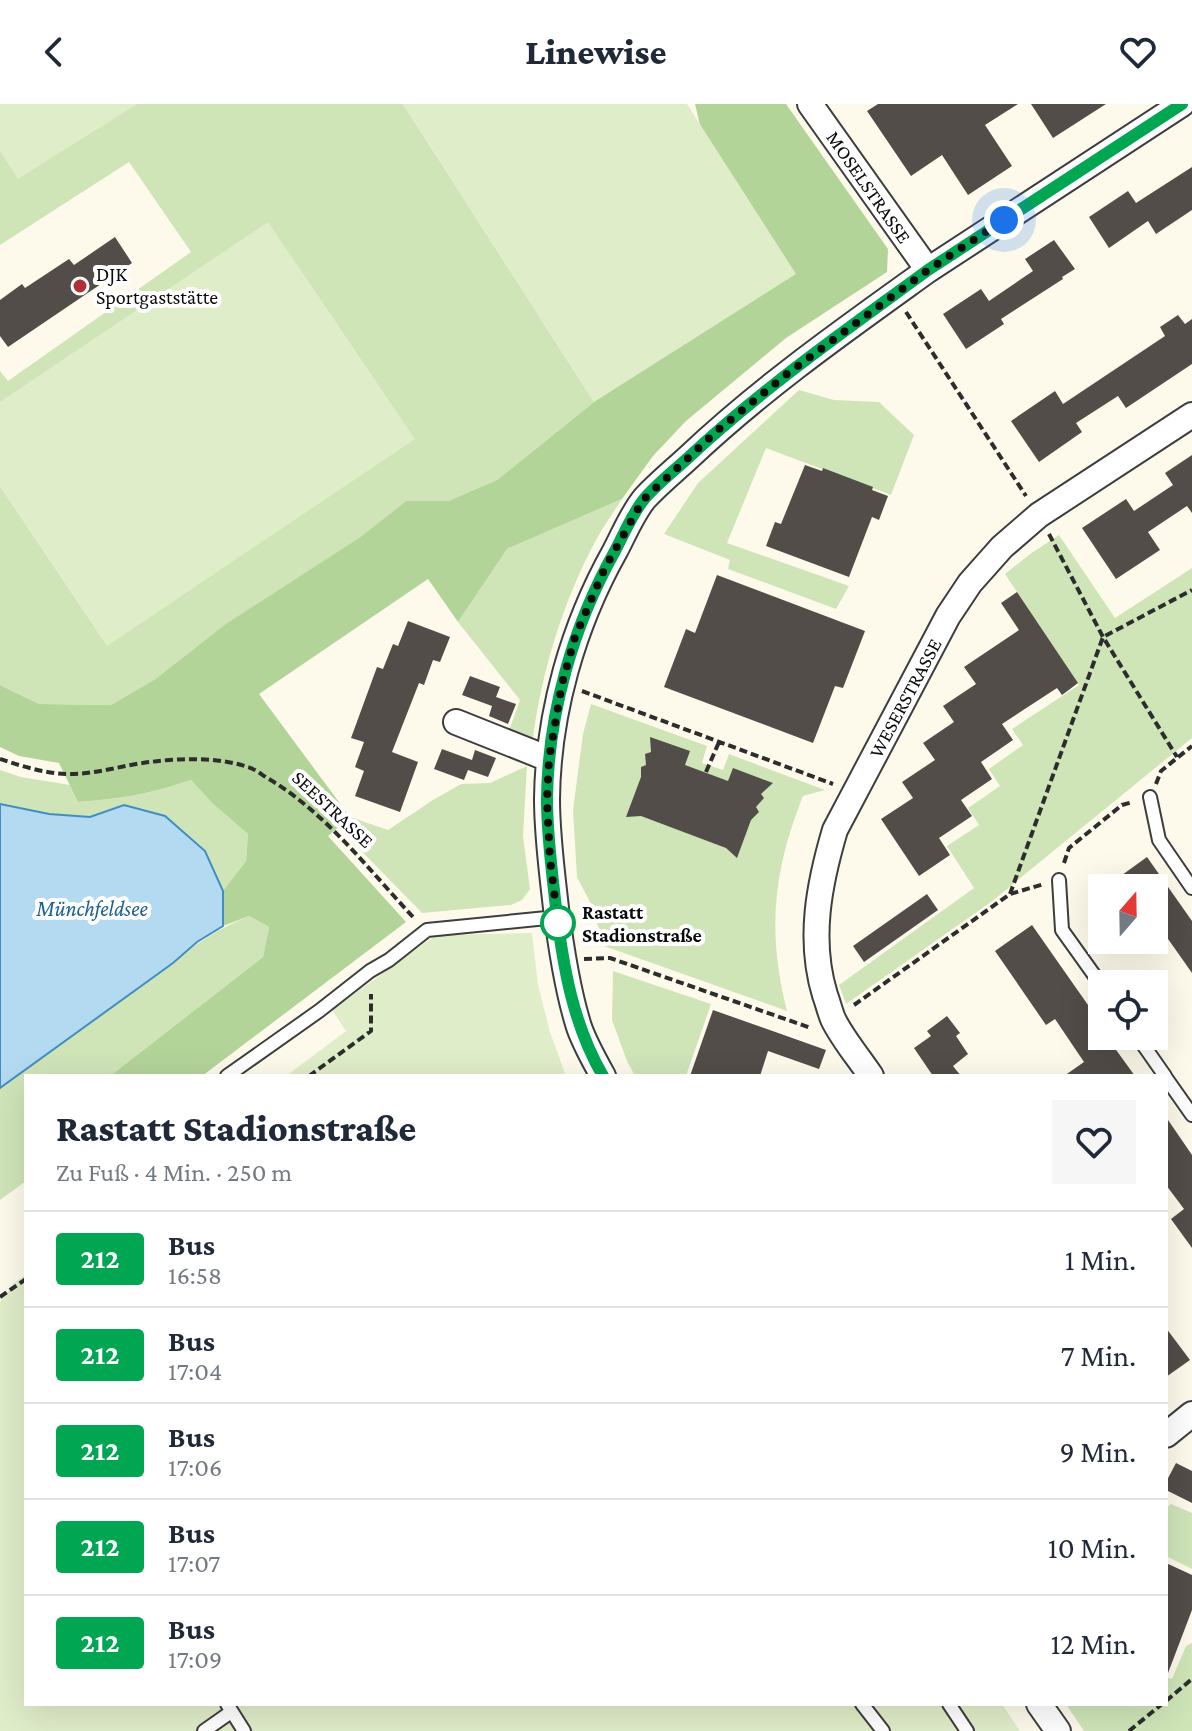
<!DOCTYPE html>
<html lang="de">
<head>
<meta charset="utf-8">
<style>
	body { margin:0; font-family:"Crimson Pro",serif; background:#f6f6f7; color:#1f2937; height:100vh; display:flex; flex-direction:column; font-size:30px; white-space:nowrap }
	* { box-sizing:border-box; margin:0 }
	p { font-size:26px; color:#747a83 }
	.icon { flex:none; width:44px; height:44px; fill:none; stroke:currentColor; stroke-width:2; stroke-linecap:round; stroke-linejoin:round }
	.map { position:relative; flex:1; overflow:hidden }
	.sheet { position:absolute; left:24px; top:970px; width:1144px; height:632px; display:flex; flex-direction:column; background:#fff; border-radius:0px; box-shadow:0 8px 32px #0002 }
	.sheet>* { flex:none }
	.badge { padding:0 16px; border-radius:6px; font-size:28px; line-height:52px }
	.needle { width:52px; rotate:20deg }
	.controls { position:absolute; left:1088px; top:770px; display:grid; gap:16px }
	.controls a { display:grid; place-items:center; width:80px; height:80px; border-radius:0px; background:#fff; box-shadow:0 8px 32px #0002; font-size:40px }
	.you { position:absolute; width:40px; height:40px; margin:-20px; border:6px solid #fff; border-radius:50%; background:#1a73e8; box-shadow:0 0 0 12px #1a73e833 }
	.map>.badge { position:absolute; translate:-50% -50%; box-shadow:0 0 0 4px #fff }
	.round { display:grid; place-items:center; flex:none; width:84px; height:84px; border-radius:0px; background:#f6f6f7 }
	.summary { display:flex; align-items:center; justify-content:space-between; height:136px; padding:0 32px }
	h1 { font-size:38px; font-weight:800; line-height:60px }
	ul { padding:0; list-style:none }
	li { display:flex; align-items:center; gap:24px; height:96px; padding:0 32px; border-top:2px solid #e0e1e3 }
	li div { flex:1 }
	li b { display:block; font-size:30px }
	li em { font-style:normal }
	li .badge { min-width:88px; font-weight:700; text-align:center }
	header { display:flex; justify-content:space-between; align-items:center; height:104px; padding:0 32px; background:#fff; font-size:36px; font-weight:800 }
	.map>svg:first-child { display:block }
	.green { fill:#cfe5b8 }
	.forest { fill:#b3d499 }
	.pitch { fill:#e0edc9 }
	.water { fill:#b4daf1; stroke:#418ec2; stroke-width:2 }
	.building { fill:#534d49 }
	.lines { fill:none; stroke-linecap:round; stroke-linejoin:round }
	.service-casing { stroke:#3e3e3e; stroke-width:16 }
	.minor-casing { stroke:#3e3e3e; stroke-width:28 }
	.path { stroke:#2d2d2d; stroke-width:4; stroke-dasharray:8 4; stroke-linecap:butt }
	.service { stroke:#fff; stroke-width:12 }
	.minor { stroke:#fff; stroke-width:24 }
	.line-casing { stroke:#fff; stroke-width:18 }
	.line { stroke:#00a651; stroke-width:12 }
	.walk { stroke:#0b0b0b; stroke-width:8; stroke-dasharray:0 14.4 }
	.poi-dot { fill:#b02f34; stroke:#fff; stroke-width:3 }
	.stop-dot { fill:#fff; stroke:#00a651; stroke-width:4 }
	.labels { text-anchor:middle; stroke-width:8; stroke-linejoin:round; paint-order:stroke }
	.street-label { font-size:20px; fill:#0b0b0b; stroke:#fff }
	.poi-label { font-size:20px; fill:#0b0b0b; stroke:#fff; text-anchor:start }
	.stop-label { font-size:20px; font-weight:bold; fill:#0b0b0b; stroke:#fff; text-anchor:start }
	.water-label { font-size:22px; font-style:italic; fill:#1f6093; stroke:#fff }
</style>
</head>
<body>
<header><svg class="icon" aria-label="back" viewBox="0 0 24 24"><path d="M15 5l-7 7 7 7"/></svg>Linewise<svg class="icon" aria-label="heart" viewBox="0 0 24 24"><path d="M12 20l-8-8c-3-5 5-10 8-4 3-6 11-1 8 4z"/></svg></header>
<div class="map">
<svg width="1192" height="1627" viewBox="0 0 1192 1627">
	<rect width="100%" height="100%" fill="#fefaeb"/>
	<path class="green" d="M 0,0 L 403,0 L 594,298 L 497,376 L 448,397 L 406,397 L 359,434 L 157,574 L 111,601 L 39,600 L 0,581 L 0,267 L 8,277 L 191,148 L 129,58 L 0,141 Z
		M 799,286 L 834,296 L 879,298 L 914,331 L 891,391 L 766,344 L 727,439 L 849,482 L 836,505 L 728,465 L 730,456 L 664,430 L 698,379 Z
		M 622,395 C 613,409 603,423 595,438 C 563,498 542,566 533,634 L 510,624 L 520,596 L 458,518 L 507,445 Z
		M 1059,431 L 1115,514 L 1192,464 L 1192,634 L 991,798 L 846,900 L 839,881 L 974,784 L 947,742 L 979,721 L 968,704 L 1000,682 L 989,665 L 1023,641 L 1012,625 L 1079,581 L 1005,470 L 1030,450 Z
		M 591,600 L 707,642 L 702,659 L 723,666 L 729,650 L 825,686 L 803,692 C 773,767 767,828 787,907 L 604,842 L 592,802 L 577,773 L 573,706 L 583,630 Z
		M 527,662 L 523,732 L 530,785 L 522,796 L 511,801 L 422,809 L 337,722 L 350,713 L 388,726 L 433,696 L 461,680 L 490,679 Z
		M 0,666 L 21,673 L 70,681 L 78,698 C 120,695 151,690 191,676 L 213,700 L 248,730 L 246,757 L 223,787 L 205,747 L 124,701 L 90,713 L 49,710 L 0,700 Z
		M 249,812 L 269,823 L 263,853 L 110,972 L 26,972 L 26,1077 L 0,1096 L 0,984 L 173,859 C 197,838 220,824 249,812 Z
		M 613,867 L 711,900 L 686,972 L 635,972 L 627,957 L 612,916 Z
		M 1171,1400 L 1192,1409 L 1192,1465 L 1166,1452 L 1166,1404 Z
		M 1192,1539 L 1192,1627 L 1084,1627 L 1066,1600 L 1166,1600 L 1166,1573 L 1172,1575 L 1186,1542 Z"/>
	<path class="forest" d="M 695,0 L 786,0 L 888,145 L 887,168 L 786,234 L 686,317 L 653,352 L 622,395 L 507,445 L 458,518 L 428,475 L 259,590 L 350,713 L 328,732 L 406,818 L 202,972 L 110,972 L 263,853 L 269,823 L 249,812 L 223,822 L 223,787 L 246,757 L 248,730 L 213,700 L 191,676 C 151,690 119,695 78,698 L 59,659 L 19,652 L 0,643 L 0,581 L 39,600 L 111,601 L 157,574 L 226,520 L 359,434 L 406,397 L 448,397 L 497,376 L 594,298 L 700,21 Z"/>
	<path class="pitch" d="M 0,0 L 137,0 L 18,75 L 0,47 Z
		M 403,0 L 687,0 L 796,170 L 594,298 Z
		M 268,118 L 415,335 L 107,542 L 0,383 L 0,298 Z
		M 532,829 L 538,881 L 550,928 L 566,972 L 286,972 L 346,927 L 332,906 L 436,831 Z
		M 26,1170 L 26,1600 L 1002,1600 L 1020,1627 L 0,1627 L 0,1198 L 13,1180 Z"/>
	<path class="water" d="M 0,700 L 49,710 L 90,713 L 124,701 L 165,712 L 205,747 L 223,787 L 223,822 L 197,838 L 173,859 L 0,984 Z"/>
	<path class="building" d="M 878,0 L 1018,0 L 985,21 L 1012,62 L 968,91 L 942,51 L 911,72 L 867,7 Z
		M 1031,0 L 1106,0 L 1053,34 Z
		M 1192,63 L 1192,106 L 1156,130 L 1148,117 L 1109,144 L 1089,113 L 1128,87 L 1136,99 Z
		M 115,133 L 132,159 L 8,243 L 0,232 L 0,196 L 22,180 L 25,184 L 69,155 L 74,161 Z
		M 1054,136 L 1075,165 L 1062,173 L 1063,175 L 1001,215 L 1004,220 L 966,245 L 943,210 L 981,185 L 989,197 L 1033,167 L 1025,155 Z
		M 1178,211 L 1185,220 L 1192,215 L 1192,260 L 1126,304 L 1118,292 L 1076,319 L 1082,328 L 1039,358 L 1011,317 L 1055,287 L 1063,300 L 1165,232 L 1160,223 Z
		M 1192,351 L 1192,409 L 1187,402 L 1148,428 L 1160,446 L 1116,475 L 1082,424 L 1126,395 L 1134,407 L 1173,381 L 1165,369 Z
		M 805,361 L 822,367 L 823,364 L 873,383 L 872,386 L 888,392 L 879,416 L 872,413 L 849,473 L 766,442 L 775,418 L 781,420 Z
		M 717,471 L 865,527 L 843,584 L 835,582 L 813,639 L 664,583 L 686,525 L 695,529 Z
		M 1017,488 L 1078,579 L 1062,591 L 1057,584 L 1002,620 L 1013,636 L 981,658 L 992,675 L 961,696 L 972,712 L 939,734 L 950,751 L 919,772 L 881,715 L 913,694 L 902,678 L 935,656 L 923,639 L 954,618 L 943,602 L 976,580 L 964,563 L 1019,526 L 1001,499 Z
		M 408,517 L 450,533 L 440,558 L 433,556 L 424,581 L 419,579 L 392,648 L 418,658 L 400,708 L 355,692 L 364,667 L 355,663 L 364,638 L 351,634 L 377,563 L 383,565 L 393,540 L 398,542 Z
		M 470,572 L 500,583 L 496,593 L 516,600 L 508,620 L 489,612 L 492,602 L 462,591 Z
		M 650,633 L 690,647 L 685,661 L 728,677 L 733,664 L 773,679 L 761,690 L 764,694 L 756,703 L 759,708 L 751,716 L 737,754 L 726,744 L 641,712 L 626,713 L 641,673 L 641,663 L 646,661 L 645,650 L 651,648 Z
		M 442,645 L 472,656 L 475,646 L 496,654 L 488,673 L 468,666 L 464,676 L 434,665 Z
		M 1147,753 L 1192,817 L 1192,869 L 1154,815 L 1154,784 L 1104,784 Z
		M 927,790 L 938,806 L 864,858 L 853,842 Z
		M 1032,821 L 1102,921 L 1102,932 L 1106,932 L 1135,972 L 1064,972 L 1084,958 L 1055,915 L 1046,921 L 995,847 Z
		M 713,906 L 826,946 L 819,965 L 768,947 L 760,972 L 690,972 Z
		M 947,912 L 960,929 L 956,932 L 968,950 L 953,962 L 961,972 L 933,972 L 914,944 L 931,932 L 927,927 Z
		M 1166,1013 L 1192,1051 L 1192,1144 L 1171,1115 L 1184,1105 L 1166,1081 Z
		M 1166,1224 L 1190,1256 L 1166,1273 Z
		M 1176,1359 L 1192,1367 L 1192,1399 L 1166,1386 L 1166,1378 Z
		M 1166,1459 L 1192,1471 L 1192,1506 L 1168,1569 L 1166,1569 Z"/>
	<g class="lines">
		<defs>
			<path id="service" d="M 1150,693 L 1159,736 L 1192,784
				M 1059,776 L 1062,826 L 1102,882
				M 1137,932 L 1165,972
				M 227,972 L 319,907 L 370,867 L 389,856 L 427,826 L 557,813
				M 1166,974 L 1192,1011
				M 227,1600 L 244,1627
				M 862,1600 L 883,1627
				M 949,1600 L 967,1627
				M 204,1627 L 231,1608"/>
			<path id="minor" d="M 810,0 L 928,166
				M 456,618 L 549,655
				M 603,972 C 594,956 585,940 579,923 C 567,885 561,844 556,804 C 552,768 547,732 547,695 C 548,609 573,522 615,447 C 624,430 633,408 645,394 C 659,379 675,366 689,353 C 763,283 846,225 928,166 L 1182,0
				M 871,972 C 859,954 842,934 833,915 C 830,908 828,899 825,891 C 808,836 819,780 835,726 L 948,512 L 970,479 L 1002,443 L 1039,411 L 1192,311
				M 1166,1331 L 1192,1310
				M 1039,1600 L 1058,1627"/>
		</defs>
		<use href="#service" class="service-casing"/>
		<use href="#minor" class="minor-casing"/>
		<path class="path" d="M 906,208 L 1026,392
			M 1049,430 L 1103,533 L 1177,653
			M 582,587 L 833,680
			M 0,655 C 21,662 44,669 66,670 C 94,671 123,661 150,658 C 181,654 218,653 248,663 C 255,665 262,671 269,675 C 326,709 369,766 414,814
			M 706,668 L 719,638
			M 1156,680 L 1161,667 L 1192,642
			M 1064,759 L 1069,744 L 1122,701 L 1133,698
			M 1010,790 L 1103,533 L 1192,486
			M 584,855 L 610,854 L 811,924
			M 854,901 L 1010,790 L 1044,780
			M 309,972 L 371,927 L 371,890
			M 0,1193 L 26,1175
			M 1166,1597 L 1192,1575
			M 1129,1627 L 1162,1600"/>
		<use href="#service" class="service"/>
		<use href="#minor" class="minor"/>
	</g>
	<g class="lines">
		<defs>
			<path id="line" d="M 603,972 C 573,921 563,862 556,804 C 552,768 547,732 547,695 C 548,609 573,522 615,447 C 624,430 633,408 645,394 C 658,379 675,366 689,353 C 763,284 846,226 928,166 L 1182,0"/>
		</defs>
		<use href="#line" class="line-casing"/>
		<use href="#line" class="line"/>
		<path class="walk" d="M 558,819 L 550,755 L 547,697 L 549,655 L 562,580 L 575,533 L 605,464 L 643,396 L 718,326 L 787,270 L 928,166 L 1004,116"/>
	</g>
	<circle class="poi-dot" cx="80" cy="182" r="8"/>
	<circle class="stop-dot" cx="558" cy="819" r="16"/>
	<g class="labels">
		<g class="street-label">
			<text transform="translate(869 83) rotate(55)" y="7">MOSELSTRASSE</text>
			<text transform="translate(905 594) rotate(-62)" y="7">WESERSTRASSE</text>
			<text transform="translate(333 705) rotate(43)" y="7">SEESTRASSE</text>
		</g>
		<g class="poi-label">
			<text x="96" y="177">DJK<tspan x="96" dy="23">Sportgaststätte</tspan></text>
		</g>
		<g class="stop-label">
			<text x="582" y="815">Rastatt<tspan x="582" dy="23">Stadionstraße</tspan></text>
		</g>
		<g class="water-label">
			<text x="92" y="812">Münchfeldsee</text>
		</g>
	</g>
</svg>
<div class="controls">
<a><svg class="needle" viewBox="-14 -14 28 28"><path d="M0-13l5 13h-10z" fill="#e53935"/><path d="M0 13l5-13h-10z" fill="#747a83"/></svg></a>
<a><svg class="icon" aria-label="locate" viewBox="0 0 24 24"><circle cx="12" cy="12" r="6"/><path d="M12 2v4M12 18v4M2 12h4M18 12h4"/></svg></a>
</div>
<div class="you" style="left:1004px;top:116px"></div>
<section class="sheet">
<div class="summary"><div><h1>Rastatt Stadionstraße</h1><p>Zu Fuß · 4 Min. · 250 m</p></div><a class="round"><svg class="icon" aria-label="heart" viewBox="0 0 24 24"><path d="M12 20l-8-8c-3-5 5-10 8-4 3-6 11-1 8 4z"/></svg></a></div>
<ul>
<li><span class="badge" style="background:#00a651;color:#fff">212</span><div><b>Bus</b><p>16:58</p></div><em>1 Min.</em></li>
<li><span class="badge" style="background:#00a651;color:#fff">212</span><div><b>Bus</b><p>17:04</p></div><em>7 Min.</em></li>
<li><span class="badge" style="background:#00a651;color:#fff">212</span><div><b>Bus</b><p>17:06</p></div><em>9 Min.</em></li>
<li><span class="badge" style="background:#00a651;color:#fff">212</span><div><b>Bus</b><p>17:07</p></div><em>10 Min.</em></li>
<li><span class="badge" style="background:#00a651;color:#fff">212</span><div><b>Bus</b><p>17:09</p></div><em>12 Min.</em></li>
</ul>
</section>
</div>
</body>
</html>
